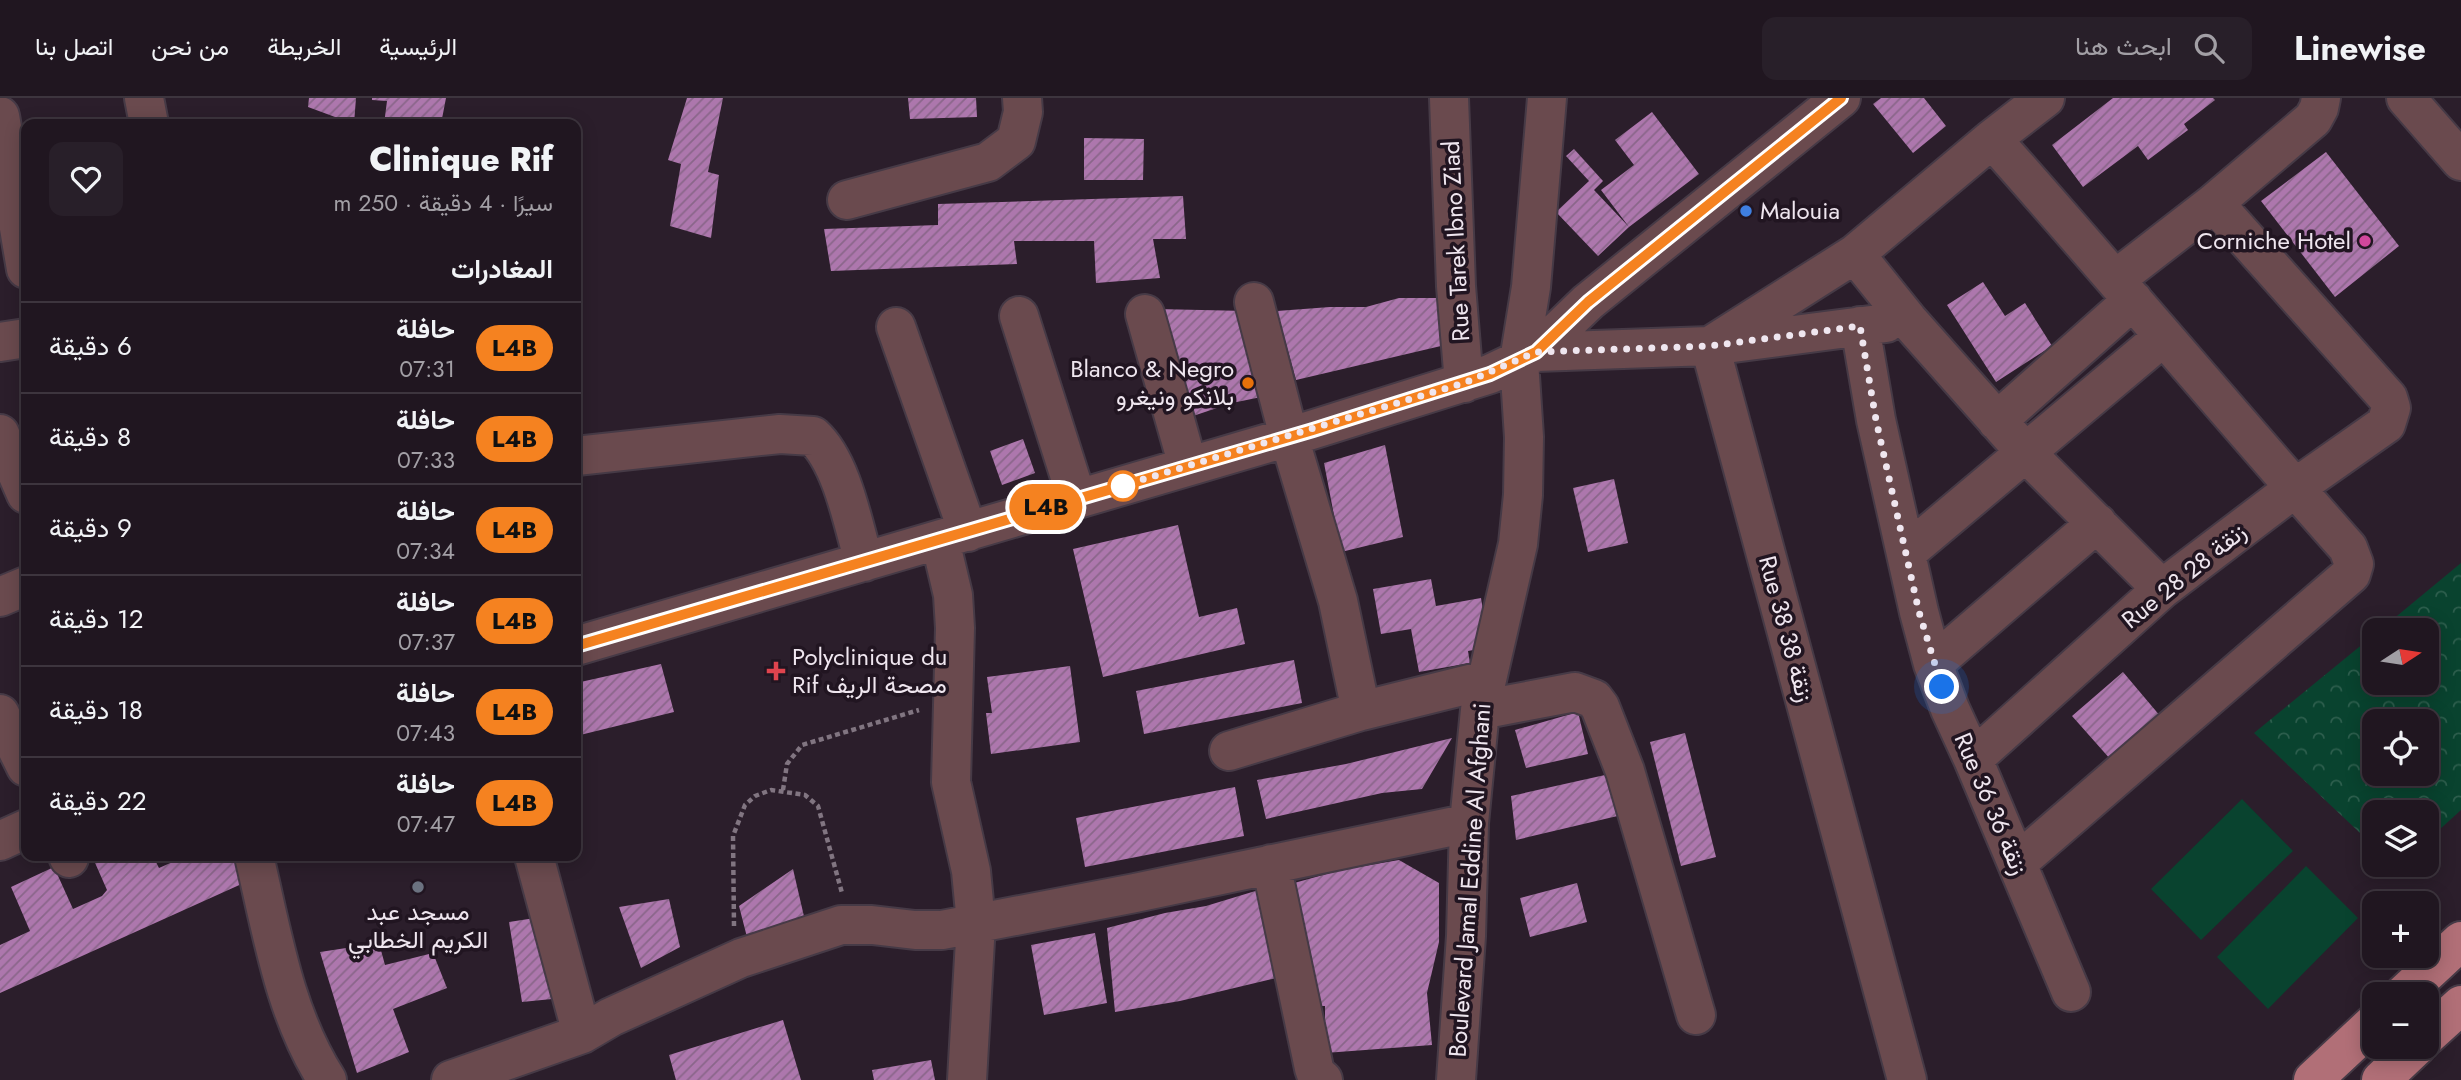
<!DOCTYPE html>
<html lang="ar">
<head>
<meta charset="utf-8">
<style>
	body { margin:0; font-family:Jost,Vazirmatn,sans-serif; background:#281f29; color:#f1f3f6; direction:rtl; height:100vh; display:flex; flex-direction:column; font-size:26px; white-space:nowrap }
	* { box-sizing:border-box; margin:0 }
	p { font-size:23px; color:#a29fa5 }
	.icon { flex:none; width:38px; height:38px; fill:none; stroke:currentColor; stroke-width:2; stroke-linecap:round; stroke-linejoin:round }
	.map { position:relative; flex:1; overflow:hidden; direction:ltr }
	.details { position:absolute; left:21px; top:21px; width:560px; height:742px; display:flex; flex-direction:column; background:#201620; border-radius:14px; box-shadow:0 4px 18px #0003,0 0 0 2px #3d353e; direction:rtl }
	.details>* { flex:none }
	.badge { padding:0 14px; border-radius:23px; font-size:24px; line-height:46px }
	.needle { width:46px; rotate:78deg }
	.fabs { position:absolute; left:2362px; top:520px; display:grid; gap:14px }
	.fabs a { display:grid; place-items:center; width:77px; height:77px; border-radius:14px; background:#201620; box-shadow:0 4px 18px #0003,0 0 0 2px #3d353e; font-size:35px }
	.you { position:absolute; width:35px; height:35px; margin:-18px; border:5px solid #fff; border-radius:50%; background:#1a73e8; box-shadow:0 0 0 10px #1a73e833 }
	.map>.badge { position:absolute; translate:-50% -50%; box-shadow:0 0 0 4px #fff }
	h2 { padding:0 28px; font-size:26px; line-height:63px }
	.round { display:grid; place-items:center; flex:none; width:74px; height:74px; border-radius:14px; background:#281f29 }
	.headline { display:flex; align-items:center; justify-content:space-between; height:119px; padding:0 28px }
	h1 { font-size:33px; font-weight:800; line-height:52px }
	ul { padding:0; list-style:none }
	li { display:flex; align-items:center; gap:21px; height:91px; padding:0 28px; border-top:2px solid #3d353e }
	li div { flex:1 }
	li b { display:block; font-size:26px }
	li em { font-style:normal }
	li .badge { min-width:77px; font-weight:700; text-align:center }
	header { display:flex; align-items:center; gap:42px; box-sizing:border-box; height:98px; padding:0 35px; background:#201620; border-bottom:2px solid #3d353e }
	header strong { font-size:33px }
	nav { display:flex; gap:38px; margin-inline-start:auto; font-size:24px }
	.search { width:490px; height:63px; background:#281f29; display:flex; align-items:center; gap:18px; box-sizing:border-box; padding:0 24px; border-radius:14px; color:#a29fa5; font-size:26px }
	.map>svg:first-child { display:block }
	.green { fill:#09432f }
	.park { fill:url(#park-crowns); fill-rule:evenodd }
	.building { fill:url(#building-hatch) }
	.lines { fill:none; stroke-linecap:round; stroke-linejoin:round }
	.minor-casing { stroke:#463a46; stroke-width:42 }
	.major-casing { stroke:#463a46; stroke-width:42 }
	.path { stroke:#817581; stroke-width:4.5; stroke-dasharray:5 3.5; stroke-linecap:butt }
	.minor { stroke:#6a4a4e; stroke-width:38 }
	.major { stroke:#b16f77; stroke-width:38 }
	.line-casing { stroke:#fff; stroke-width:16 }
	.line { stroke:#f58220; stroke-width:10 }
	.walk { stroke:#efe6ef; stroke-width:7; stroke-dasharray:0 12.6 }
	.shop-dot { fill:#3f7fe0; stroke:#211521; stroke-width:2.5 }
	.hotel-dot { fill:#d1479c; stroke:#211521; stroke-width:2.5 }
	.food-dot { fill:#e8710a; stroke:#211521; stroke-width:2.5 }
	.stop-dot { fill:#fff; stroke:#f58220; stroke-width:3.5 }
	.health-dot { fill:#e0444e; stroke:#211521; stroke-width:2.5 }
	.worship-dot { fill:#6b7280; stroke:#211521; stroke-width:2.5 }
	.labels { text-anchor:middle; stroke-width:7; stroke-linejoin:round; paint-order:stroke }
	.poi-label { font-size:24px; fill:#efe6ef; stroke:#211521; text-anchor:start }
	.street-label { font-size:24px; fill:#efe6ef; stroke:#211521 }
</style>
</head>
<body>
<header>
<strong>Linewise</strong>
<div class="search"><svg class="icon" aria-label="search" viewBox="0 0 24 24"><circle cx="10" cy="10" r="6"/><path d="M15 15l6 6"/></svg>ابحث هنا</div>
<nav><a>الرئيسية</a><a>الخريطة</a><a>من نحن</a><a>اتصل بنا</a></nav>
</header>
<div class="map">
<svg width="2461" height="982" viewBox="0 0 2461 982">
	<defs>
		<pattern id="park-crowns" width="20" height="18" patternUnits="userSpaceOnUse" patternTransform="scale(1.75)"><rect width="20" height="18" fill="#09432f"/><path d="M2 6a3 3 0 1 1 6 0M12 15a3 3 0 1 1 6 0" fill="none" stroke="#2d5e4d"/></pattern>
		<pattern id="building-hatch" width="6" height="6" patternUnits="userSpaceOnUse" patternTransform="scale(1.75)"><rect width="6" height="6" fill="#ad77ad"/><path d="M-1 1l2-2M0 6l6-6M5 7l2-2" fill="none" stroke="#8a668a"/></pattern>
	</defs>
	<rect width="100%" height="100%" fill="#2b1e2b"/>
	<path class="green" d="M 2242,701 L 2293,753 L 2201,842 L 2151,791 Z
		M 2306,768 L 2358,820 L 2268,911 L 2217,859 Z"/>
	<path class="park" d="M 2461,465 L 2461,712 L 2427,743 L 2427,714 L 2375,714 L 2375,749 L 2254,635 L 2375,536 L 2375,584 L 2427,584 L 2427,532 L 2380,532 ZM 2375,623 L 2427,623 L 2427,676 L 2375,676 Z"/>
	<path class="building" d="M 309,0 L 356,0 L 354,26 L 308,9 Z
		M 372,0 L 446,0 L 441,26 L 384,26 L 387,3 L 372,2 Z
		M 687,0 L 723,0 L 708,74 L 719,77 L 711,140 L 670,128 L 681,66 L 668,62 Z
		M 908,0 L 976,0 L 977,19 L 910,21 Z
		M 1881,0 L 1924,0 L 1946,28 L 1913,55 L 1873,6 Z
		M 2113,0 L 2213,0 L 2215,2 L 2184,26 L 2188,32 L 2148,62 L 2138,48 L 2083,89 L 2052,47 Z
		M 1652,14 L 1699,76 L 1629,129 L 1601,92 L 1634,67 L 1615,42 Z
		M 1084,40 L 1144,41 L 1143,82 L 1084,82 Z
		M 1574,51 L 1603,83 L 1594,92 L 1629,129 L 1598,158 L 1556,114 L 1589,83 L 1566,58 Z
		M 2326,54 L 2399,148 L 2335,199 L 2261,103 Z
		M 1183,98 L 1186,141 L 1153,141 L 1160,180 L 1096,185 L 1094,143 L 1014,143 L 1017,166 L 831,173 L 824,131 L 938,127 L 938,106 Z
		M 1983,184 L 2005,218 L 2025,205 L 2052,248 L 1996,284 L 1947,207 Z
		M 1399,200 L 1452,200 L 1458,244 L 1296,282 L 1277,213 L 1330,209 L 1366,209 Z
		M 1156,211 L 1247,213 L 1271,297 L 1232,305 L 1184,321 Z
		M 1023,341 L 1035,375 L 1002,387 L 990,353 Z
		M 1385,347 L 1403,439 L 1341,454 L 1324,365 Z
		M 1614,381 L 1628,445 L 1588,454 L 1573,390 Z
		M 1178,427 L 1199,519 L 1237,510 L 1245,546 L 1103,579 L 1073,451 Z
		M 1431,481 L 1436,508 L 1481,500 L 1489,549 L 1468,553 L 1470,565 L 1419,574 L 1411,531 L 1381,536 L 1373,491 Z
		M 1294,562 L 1302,605 L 1144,636 L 1136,593 Z
		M 661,566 L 674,614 L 576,638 L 576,585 Z
		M 1070,568 L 1080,644 L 991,656 L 986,615 L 992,615 L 987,579 Z
		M 2123,574 L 2161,619 L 2111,662 L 2072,618 Z
		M 1578,614 L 1588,656 L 1526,670 L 1515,632 Z
		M 1685,635 L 1716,759 L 1681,768 L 1650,644 Z
		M 1452,640 L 1422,691 L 1382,695 L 1266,721 L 1257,682 L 1346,666 Z
		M 1614,675 L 1626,716 L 1516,742 L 1511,698 Z
		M 1235,689 L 1244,738 L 1085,769 L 1076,720 Z
		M 92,758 L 153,758 L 159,770 L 186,758 L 239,758 L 246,784 L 0,895 L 0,847 L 30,833 L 11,789 L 54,769 L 73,811 L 102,798 L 107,792 Z
		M 1399,762 L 1439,785 L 1439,844 L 1427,895 L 1432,947 L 1325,955 L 1325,908 L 1310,908 L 1287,787 L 1341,772 Z
		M 793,771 L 806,827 L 748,843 L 739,808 Z
		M 1577,785 L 1587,824 L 1530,839 L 1520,800 Z
		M 1262,791 L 1276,880 L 1180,903 L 1115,914 L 1107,830 L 1165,815 L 1206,808 Z
		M 669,801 L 680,849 L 641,870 L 619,809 Z
		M 535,820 L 562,900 L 522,904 L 509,824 Z
		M 1095,835 L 1107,905 L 1044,917 L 1031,847 Z
		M 379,845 L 385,867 L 433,855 L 447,890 L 393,911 L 409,954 L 357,975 L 320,854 Z
		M 783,922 L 801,982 L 676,982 L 669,957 Z
		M 931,962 L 935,982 L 874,982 L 872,972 Z"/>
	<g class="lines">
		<defs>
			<path id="minor" d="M 144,0 L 149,26
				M 1449,0 L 1456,188 L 1464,285
				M 2406,0 L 2461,63
				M 0,18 L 26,171
				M 1992,41 C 2112,176 2228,315 2348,450 L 2354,466 L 2351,476 L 2017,765
				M 847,102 L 988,64 L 1016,43 L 1023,14 L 1022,0
				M 1855,156 L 1908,222 L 2025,354 L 2162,491
				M 2116,181 L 2214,105 L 2313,21 L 2319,10 L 2321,0
				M 1254,204 L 1289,339 L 1338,503 L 1361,613
				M 1145,216 L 1188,368
				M 1019,218 L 1077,401
				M 1860,228 L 1876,322 L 1919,514 L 1933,566 L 1950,611 L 1973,661 L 2071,894
				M 896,229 L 968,434
				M 0,244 L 26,240
				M 1710,248 L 1907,982
				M 1710,248 L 1855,156 L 1992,41 L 2045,0
				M 1536,254 L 1710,248 L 1886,225
				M 1997,323 L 2133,202
				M 0,336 L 26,396
				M 576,358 L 780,336 L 813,338 C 842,364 853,426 864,464
				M 940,442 L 953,497 L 955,530 L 951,684 L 971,773 L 976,825 L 967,982
				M 1906,455 L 2163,239
				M 0,499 L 26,488
				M 576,548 L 1289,339 L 1490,276 L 1536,254 L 1588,204 L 1841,0
				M 1933,566 L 2097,425
				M 1480,612 L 1575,594 L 1594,601 L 1600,609 L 1625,673 L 1696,917
				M 0,616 L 26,669
				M 1229,653 L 1361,613 L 1486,582
				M 1973,661 L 2162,491 L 2295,390 L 2386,326 L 2391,310 L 2388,300 L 2214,105
				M 0,743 L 26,731
				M 68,758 L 69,760
				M 254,758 C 272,834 284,915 327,982
				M 534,758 L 582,936
				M 1271,766 L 1314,970 L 1316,976 L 1323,982
				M 451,982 L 582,936 L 611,919 L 741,860 L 841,827 L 872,827 L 915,832 L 942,832 L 1135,795 L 1469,725
				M 1456,982 L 1466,838 L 1469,725 L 1480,612 L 1518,446 L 1523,397 L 1524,339 L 1519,263 L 1531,189 L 1547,0"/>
			<path id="major" d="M 2404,896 L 2461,843
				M 2427,938 L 2461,907
				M 2313,982 L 2375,924
				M 2381,982 L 2417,948"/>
		</defs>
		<use href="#minor" class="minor-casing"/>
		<use href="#major" class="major-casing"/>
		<path class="path" d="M 783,692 L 787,666 L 802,647 L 919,612
			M 734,828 L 733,738 L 745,707 L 755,698 L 771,692 L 805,697 L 818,708 L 842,795"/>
		<use href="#minor" class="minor"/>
		<use href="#major" class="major"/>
	</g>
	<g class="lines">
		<defs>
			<path id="line" d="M 576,548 L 1313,332 L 1490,276 L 1536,254 L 1588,204 L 1841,0"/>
		</defs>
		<use href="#line" class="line-casing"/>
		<use href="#line" class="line"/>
		<path class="walk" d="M 1123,388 L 1121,388 L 1464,285 L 1536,254 L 1710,248 L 1860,228 L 1876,322 L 1919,514 L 1942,589"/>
	</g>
	<circle class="shop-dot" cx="1746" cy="113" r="7"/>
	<circle class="hotel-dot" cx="2365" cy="143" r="7"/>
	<circle class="food-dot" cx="1248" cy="285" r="7"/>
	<circle class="stop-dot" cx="1123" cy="388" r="14"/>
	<path class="health-dot" d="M772.5 562.5h7v7h7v7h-7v7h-7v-7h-7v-7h7z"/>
	<circle class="worship-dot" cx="418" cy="789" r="7"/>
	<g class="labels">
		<g class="poi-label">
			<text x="1760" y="121">Malouia</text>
			<text x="2351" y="151" text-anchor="end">Corniche Hotel</text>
			<text x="1234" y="279" text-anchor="end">Blanco &amp; Negro<tspan x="1234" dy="28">بلانكو ونيغرو</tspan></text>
			<text x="792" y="567">Polyclinique du<tspan x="792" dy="28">Rif مصحة الريف</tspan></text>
			<text x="418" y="822" text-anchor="middle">مسجد عبد<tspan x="418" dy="28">الكريم الخطابي</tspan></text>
		</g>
		<g class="street-label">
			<text transform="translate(1456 143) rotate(-93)" y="8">Rue Tarek Ibno Ziad</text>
			<text transform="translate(2184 478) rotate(-39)" y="8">Rue 28 زنقة 28</text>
			<text transform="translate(1786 531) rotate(75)" y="8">Rue 38 زنقة 38</text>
			<text transform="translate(1991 706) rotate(67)" y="8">Rue 36 زنقة 36</text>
			<text transform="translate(1470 782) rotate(-86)" y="8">Boulevard Jamal Eddine Al Afghani</text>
		</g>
	</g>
</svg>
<div class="fabs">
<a><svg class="needle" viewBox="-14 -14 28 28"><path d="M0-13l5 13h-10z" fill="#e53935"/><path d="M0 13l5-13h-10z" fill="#a29fa5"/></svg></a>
<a><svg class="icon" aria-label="locate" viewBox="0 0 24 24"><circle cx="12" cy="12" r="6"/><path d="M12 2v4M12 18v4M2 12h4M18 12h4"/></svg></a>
<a><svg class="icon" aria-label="layers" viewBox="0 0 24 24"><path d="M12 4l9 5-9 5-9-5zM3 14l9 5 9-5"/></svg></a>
<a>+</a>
<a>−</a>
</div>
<div class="you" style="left:1942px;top:589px"></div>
<b class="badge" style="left:1046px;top:409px;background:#f58220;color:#111">L4B</b>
<section class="details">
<div class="headline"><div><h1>Clinique Rif</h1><p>سيرًا · 4 دقيقة · 250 m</p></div><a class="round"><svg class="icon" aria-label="heart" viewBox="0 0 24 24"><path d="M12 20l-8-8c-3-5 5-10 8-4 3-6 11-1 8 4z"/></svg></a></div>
<h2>المغادرات</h2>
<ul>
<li><span class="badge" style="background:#f58220;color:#111">L4B</span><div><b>حافلة</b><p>07:31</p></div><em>6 دقيقة</em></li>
<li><span class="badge" style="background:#f58220;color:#111">L4B</span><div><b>حافلة</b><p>07:33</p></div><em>8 دقيقة</em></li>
<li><span class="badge" style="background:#f58220;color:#111">L4B</span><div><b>حافلة</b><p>07:34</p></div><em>9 دقيقة</em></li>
<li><span class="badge" style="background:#f58220;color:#111">L4B</span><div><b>حافلة</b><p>07:37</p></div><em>12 دقيقة</em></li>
<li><span class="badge" style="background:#f58220;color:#111">L4B</span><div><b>حافلة</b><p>07:43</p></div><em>18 دقيقة</em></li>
<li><span class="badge" style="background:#f58220;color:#111">L4B</span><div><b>حافلة</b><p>07:47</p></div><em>22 دقيقة</em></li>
</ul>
</section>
</div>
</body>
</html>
